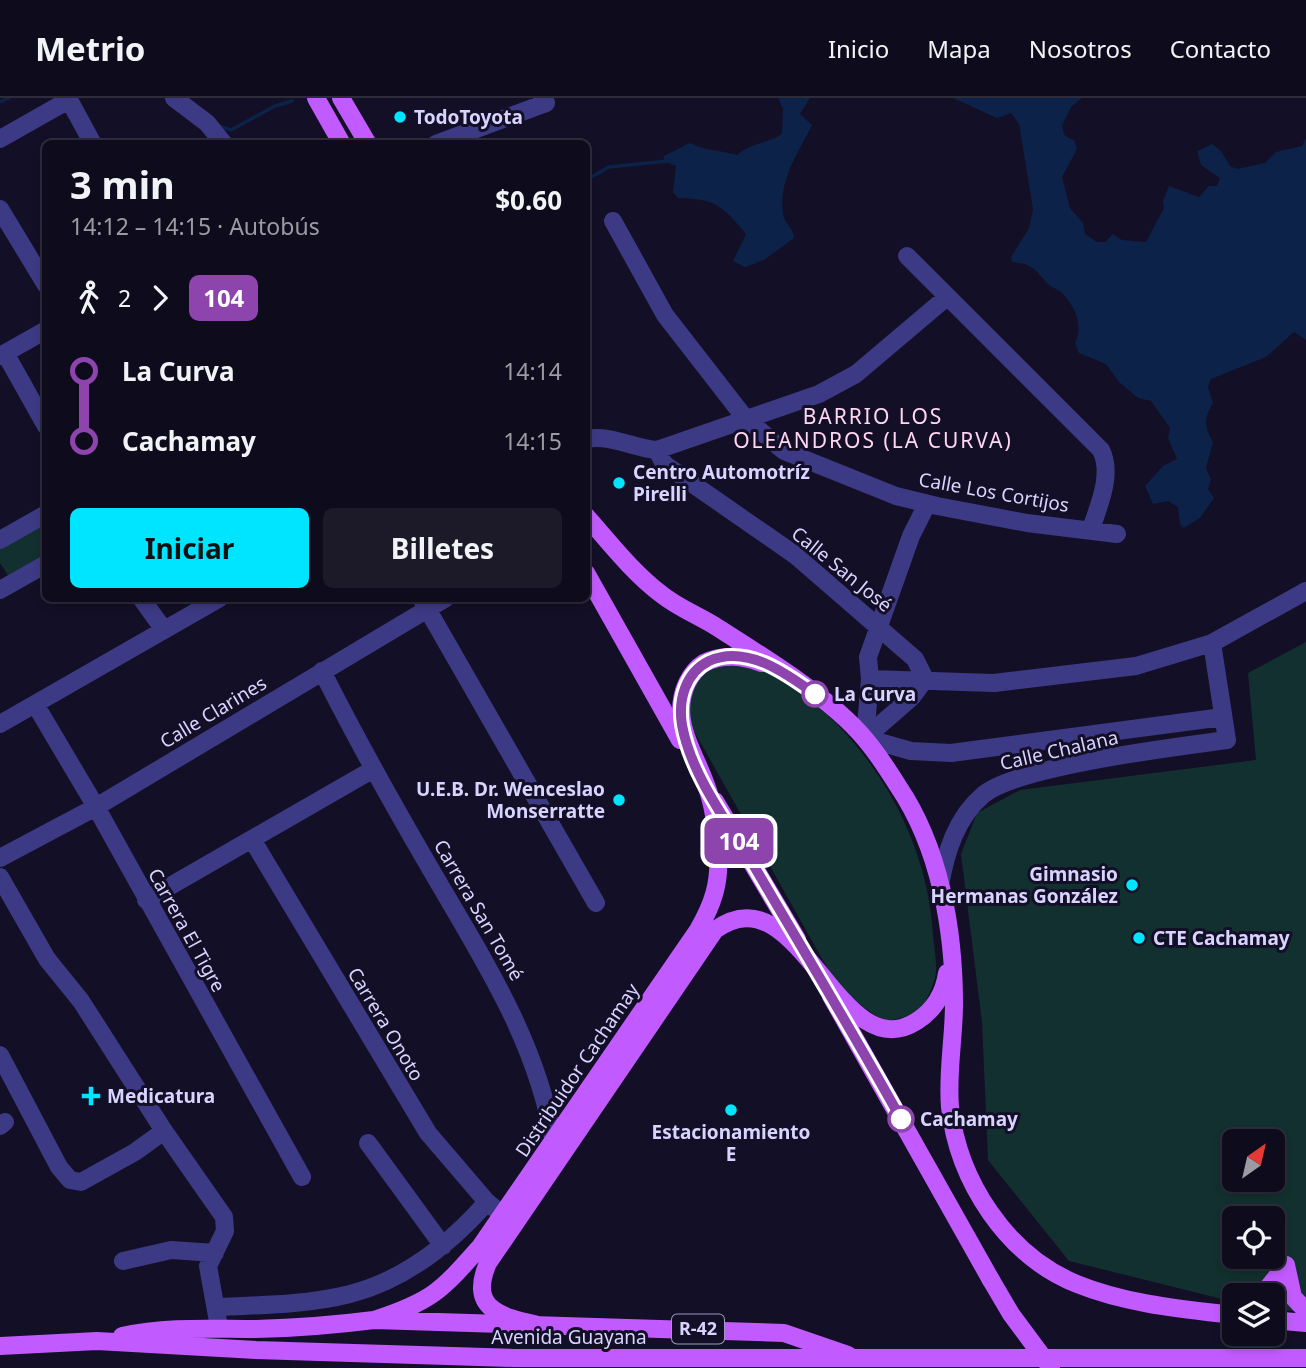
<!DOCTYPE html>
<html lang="es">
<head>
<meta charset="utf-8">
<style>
	body { margin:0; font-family:"Noto Sans",sans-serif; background:#1c1929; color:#f1f3f6; height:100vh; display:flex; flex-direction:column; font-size:26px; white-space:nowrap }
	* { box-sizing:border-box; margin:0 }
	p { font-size:23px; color:#9b9ba3 }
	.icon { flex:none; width:38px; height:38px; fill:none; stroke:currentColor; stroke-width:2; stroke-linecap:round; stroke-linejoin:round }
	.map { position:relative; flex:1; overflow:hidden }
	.side { position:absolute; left:42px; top:42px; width:548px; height:462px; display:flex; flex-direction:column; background:#0e0b1c; border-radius:10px; box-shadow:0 4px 10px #0003,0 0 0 2px #2e2b3b }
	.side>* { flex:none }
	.badge { padding:0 14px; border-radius:10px; font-size:24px; line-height:46px }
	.needle { width:46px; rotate:34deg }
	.tools { position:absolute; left:1222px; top:1031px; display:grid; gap:14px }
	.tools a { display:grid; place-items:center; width:63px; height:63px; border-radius:10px; background:#0e0b1c; box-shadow:0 4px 10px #0003,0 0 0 2px #2e2b3b; font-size:35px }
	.map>.badge { position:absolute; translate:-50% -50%; box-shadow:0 0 0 4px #fff }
	.legs { display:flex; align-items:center; gap:10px; height:77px; padding:0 28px; font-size:23px }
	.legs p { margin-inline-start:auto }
	.overview { display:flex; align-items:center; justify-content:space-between; height:119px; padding:0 28px }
	h1 { font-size:38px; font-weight:700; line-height:52px }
	.button { display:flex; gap:14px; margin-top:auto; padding:14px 28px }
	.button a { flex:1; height:80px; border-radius:10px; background:#00e5ff; color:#111; font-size:28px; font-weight:700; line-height:80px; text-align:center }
	.button a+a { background:#1c1929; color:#f1f3f6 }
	ul { padding:0 28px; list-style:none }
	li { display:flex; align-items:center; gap:24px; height:70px; font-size:26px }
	li i { display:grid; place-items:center; width:10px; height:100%; margin:0 9px; background:currentColor }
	li i::after { content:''; width:18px; height:18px; margin:-9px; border:5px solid; border-radius:50%; background:#0e0b1c }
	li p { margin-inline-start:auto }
	li:first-child i { background:linear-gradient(#0000 50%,currentColor 0) }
	li:last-child i { background:linear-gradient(currentColor 50%,#0000 0) }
	header { display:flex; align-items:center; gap:42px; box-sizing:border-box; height:98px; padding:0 35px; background:#0e0b1c; border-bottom:2px solid #2e2b3b }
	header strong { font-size:33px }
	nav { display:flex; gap:38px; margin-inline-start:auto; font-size:24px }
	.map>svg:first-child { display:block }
	.green { fill:#12302f; fill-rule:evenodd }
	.water { fill:#0c2248 }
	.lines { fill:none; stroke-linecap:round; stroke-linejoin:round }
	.stream { stroke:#0c2248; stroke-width:3.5 }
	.minor { stroke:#3d3a85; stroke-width:18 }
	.major { stroke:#c25bff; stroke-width:18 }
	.major-bridge { stroke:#c25bff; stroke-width:18 }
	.line-1-casing { stroke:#fff; stroke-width:16 }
	.line-1 { stroke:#8e44ad; stroke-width:10 }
	.poi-dot { fill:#00e5ff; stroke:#130f26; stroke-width:2.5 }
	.stop-1-dot { fill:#fff; stroke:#8e44ad; stroke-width:3.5 }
	.labels { text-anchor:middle; stroke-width:6; stroke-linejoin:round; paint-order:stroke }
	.shield { fill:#130f26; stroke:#9e99be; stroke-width:2 }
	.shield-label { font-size:18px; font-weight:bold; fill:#d9d4ff }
	.poi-label { font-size:19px; font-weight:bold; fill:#d9d4ff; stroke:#130f26; text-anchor:start }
	.street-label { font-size:19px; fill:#d9d4ff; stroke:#130f26 }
	.stop-label { font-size:19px; font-weight:bold; fill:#d9d4ff; stroke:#130f26; text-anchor:start }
	.neighbourhood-label { font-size:21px; letter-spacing:2px; fill:#ffd6f0; stroke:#130f26 }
</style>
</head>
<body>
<header>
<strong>Metrio</strong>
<nav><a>Inicio</a><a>Mapa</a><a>Nosotros</a><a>Contacto</a></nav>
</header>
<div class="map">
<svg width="1306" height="1270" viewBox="0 0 1306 1270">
	<rect width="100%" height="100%" fill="#130f26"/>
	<path class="green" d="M 45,420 L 45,462 L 11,482 L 0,465 L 0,448 Z
		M 1306,544 L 1306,1214 L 1272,1211 L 1272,1197 L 1234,1197 L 1234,1204 L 1069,1163 L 988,1062 L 982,924 L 961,756 L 977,715 L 1020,692 L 1256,662 L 1248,575 ZM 1234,1043 L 1272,1043 L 1272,1082 L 1234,1082 ZM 1234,1120 L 1272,1120 L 1272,1158 L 1234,1158 Z
		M 751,564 C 853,613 927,725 933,837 C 934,850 938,868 935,880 C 932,892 925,904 920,915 L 884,924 L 839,891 L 680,608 L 706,569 Z"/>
	<path class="water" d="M 778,0 L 810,0 L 800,16 L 812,27 C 797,58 779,80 783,116 C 784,126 794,130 794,140 L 764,162 L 745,169 L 733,163 L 746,136 C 722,107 716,101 678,100 L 673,94 L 676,68 L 664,63 L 664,58 L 690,45 C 706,53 720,52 737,57 C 751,44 767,46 782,36 L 783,11 Z
		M 953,0 L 1082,0 L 1071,9 L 1062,28 L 1065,38 L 1074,42 L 1077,51 L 1062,79 L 1070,110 L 1083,125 L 1085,136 L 1097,144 L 1105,144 L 1113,136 L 1122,142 L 1146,144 L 1164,110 L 1163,103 L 1169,88 L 1199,99 L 1209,88 L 1217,88 L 1220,80 L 1201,67 L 1197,53 L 1212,46 L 1221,53 L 1230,68 L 1237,71 L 1265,65 L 1276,54 L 1302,48 L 1306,40 L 1306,242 L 1294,234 L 1266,259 L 1211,281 L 1208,289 L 1213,305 C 1204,320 1204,328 1213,344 L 1206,370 L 1211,382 L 1208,391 L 1214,400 L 1200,420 L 1184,430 L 1180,426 L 1178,409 L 1168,403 L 1153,406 L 1145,388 L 1163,368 L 1177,361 L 1168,340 L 1170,330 L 1151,303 L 1138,300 L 1119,284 L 1106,266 L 1079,255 L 1075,245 C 1084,227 1075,209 1062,195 C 1058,191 1052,190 1048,186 C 1035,172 1034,166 1012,164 L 1011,159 L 1029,130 L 1033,111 L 1019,26 L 1011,15 L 997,20 Z"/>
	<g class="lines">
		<path class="stream" d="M 0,4 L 9,0
			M 219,28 L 231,32 L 275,8 L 292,3
			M 586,82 L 609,69 L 668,63"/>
		<path class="minor" d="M 68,0 L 93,46
			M 174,0 L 207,25 L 224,46
			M 0,41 L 69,2
			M 436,46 L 546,5 L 542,0
			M 0,111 L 46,187
			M 613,123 L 665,217 L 745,320 L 784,353 L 896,398 L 937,408 L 1027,425 L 1117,436
			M 907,158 L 1101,352 C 1113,376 1099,407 1091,431
			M 5,255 L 46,328
			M 0,258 L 46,232
			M 586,341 C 610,336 632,350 657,352 L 819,296 L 856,276 L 947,199
			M 657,352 L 664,366 L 795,457 L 915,561 L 925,581 L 912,599 L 865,640
			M 0,442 L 46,416
			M 0,492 L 46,466
			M 141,500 L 164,532
			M 421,500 L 596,805
			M 322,573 C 356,640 392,705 430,770 C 481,858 537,942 554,1045
			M 870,581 L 994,585 L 1136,568 L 1212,545 L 1306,493
			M 35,606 L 96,709 L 302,1079
			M 0,626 L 220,500
			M 865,640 L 911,653 L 951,655 L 1223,619
			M 865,640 L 870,581 L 868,559 L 911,438 L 927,406
			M 253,743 L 428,1035 L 487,1104 L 503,1117
			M 0,760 L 96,709 L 446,500
			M 0,779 L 47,861 L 81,903 L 164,1033 L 224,1119 L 225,1133 L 208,1168 L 219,1229
			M 940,787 C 946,754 956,720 983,697 C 1017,668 1176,649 1227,642 L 1212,545
			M 146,802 L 372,672
			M 0,957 L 59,1069 L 70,1082 L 81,1084 L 135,1054 L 164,1033
			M 0,1028 L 5,1024
			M 368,1045 L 443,1148
			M 123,1163 L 171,1152 L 215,1155
			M 216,1209 C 260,1207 307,1207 350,1196 C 404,1182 451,1145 487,1104"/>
		<path class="major" d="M 316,0 L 342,46
			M 341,0 L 368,46
			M 586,418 C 609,444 633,475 661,496 C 677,509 697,517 715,528 C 762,558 830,599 865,641 C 877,655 888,672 898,688 C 940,750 954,832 954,906 C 954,940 947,975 950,1009 C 958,1083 1007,1158 1077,1186 C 1126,1206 1182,1211 1234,1217
			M 586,475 L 680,642
			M 715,703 L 797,841
			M 831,898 L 991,1182
			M 1286,1167 L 1293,1199 L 1306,1213
			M 1262,1197 L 1286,1167
			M 374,1222 C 432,1203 440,1194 480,1149 L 698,832 C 713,806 720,785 718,756 C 717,733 714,708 706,687 C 694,653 670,622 687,585 C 691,577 696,570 704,565 C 723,556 741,557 761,565
			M 1272,1222 L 1306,1225
			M 538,1227 C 501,1219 468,1211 488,1165 L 715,832 C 800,770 838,974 917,923 C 934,912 944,896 947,875
			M 122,1238 C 167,1228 210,1231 256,1231 C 296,1230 335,1227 374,1222 L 784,1235 L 848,1257
			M 0,1248 L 97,1243 L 256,1252 L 514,1260 L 1306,1260"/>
		<path class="major-bridge" d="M 991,1182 L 1011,1216 L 1051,1270"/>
	</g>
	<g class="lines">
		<defs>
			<path id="line-1" d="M 815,596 C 786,575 746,546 709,563 C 685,575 678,602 682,627 C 691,677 728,725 754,768 C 803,852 854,936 901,1021"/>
		</defs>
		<use href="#line-1" class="line-1-casing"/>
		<use href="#line-1" class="line-1"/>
	</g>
	<g class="poi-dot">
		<circle cx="400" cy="19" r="7"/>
		<circle cx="619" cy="385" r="7"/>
		<circle cx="619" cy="702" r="7"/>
		<circle cx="1132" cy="787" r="7"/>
		<circle cx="1139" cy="840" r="7"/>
		<path d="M87.5 987.5h7v7h7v7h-7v7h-7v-7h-7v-7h7z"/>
		<circle cx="731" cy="1012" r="7"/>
	</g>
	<g class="stop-1-dot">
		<circle cx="815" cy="596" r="12"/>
		<circle cx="901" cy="1021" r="12"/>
	</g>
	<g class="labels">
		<rect class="shield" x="672" y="1216.5" width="52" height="29" rx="5"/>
		<g class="shield-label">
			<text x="698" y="1237">R-42</text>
		</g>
		<g class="poi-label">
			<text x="414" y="26">TodoToyota</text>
			<text x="633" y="381">Centro Automotríz<tspan x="633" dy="22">Pirelli</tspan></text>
			<text x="605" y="698" text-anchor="end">U.E.B. Dr. Wenceslao<tspan x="605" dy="22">Monserratte</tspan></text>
			<text x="1118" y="783" text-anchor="end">Gimnasio<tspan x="1118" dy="22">Hermanas González</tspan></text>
			<text x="1153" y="847">CTE Cachamay</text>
			<text x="107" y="1005">Medicatura</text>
			<text x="731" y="1041" text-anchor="middle">Estacionamiento<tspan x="731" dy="22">E</tspan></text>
		</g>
		<g class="street-label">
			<text transform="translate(994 394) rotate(10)" y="7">Calle Los Cortijos</text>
			<text transform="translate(842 471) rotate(39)" y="7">Calle San José</text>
			<text transform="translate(213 614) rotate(-31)" y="7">Calle Clarines</text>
			<text transform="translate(1059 652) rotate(-13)" y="7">Calle Chalana</text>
			<text transform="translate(479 812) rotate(60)" y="7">Carrera San Tomé</text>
			<text transform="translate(187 832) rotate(61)" y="7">Carrera El Tigre</text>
			<text transform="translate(386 926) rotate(59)" y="7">Carrera Onoto</text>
			<text transform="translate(577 972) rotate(-56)" y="7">Distribuidor Cachamay</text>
			<text x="569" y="1246">Avenida Guayana</text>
		</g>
		<g class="stop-label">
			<text x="834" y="603">La Curva</text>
			<text x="920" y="1028">Cachamay</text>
		</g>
		<g class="neighbourhood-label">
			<text x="873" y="326">BARRIO LOS<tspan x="873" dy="24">OLEANDROS (LA CURVA)</tspan></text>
		</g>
	</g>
</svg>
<div class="tools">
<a><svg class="needle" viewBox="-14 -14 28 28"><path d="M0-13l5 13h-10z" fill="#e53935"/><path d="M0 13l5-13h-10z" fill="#9b9ba3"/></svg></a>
<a><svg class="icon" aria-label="locate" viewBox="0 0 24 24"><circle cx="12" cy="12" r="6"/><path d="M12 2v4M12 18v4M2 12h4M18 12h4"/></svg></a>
<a><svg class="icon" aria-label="layers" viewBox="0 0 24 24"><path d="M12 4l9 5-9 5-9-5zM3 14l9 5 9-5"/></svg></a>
</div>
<b class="badge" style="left:739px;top:743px;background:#8e44ad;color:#fff">104</b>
<section class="side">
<div class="overview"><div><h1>3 min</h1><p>14:12 – 14:15 · Autobús</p></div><b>$0.60</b></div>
<div class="legs"><svg class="icon" aria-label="walk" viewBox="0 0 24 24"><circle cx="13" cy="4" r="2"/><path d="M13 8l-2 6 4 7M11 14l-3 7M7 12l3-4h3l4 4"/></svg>2<svg class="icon" aria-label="forward" viewBox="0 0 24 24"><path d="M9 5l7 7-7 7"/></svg><b class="badge" style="background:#8e44ad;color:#fff">104</b></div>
<ul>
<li><i style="color:#8e44ad"></i><b>La Curva</b><p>14:14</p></li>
<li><i style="color:#8e44ad"></i><b>Cachamay</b><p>14:15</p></li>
</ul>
<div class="button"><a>Iniciar</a><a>Billetes</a></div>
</section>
</div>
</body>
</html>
